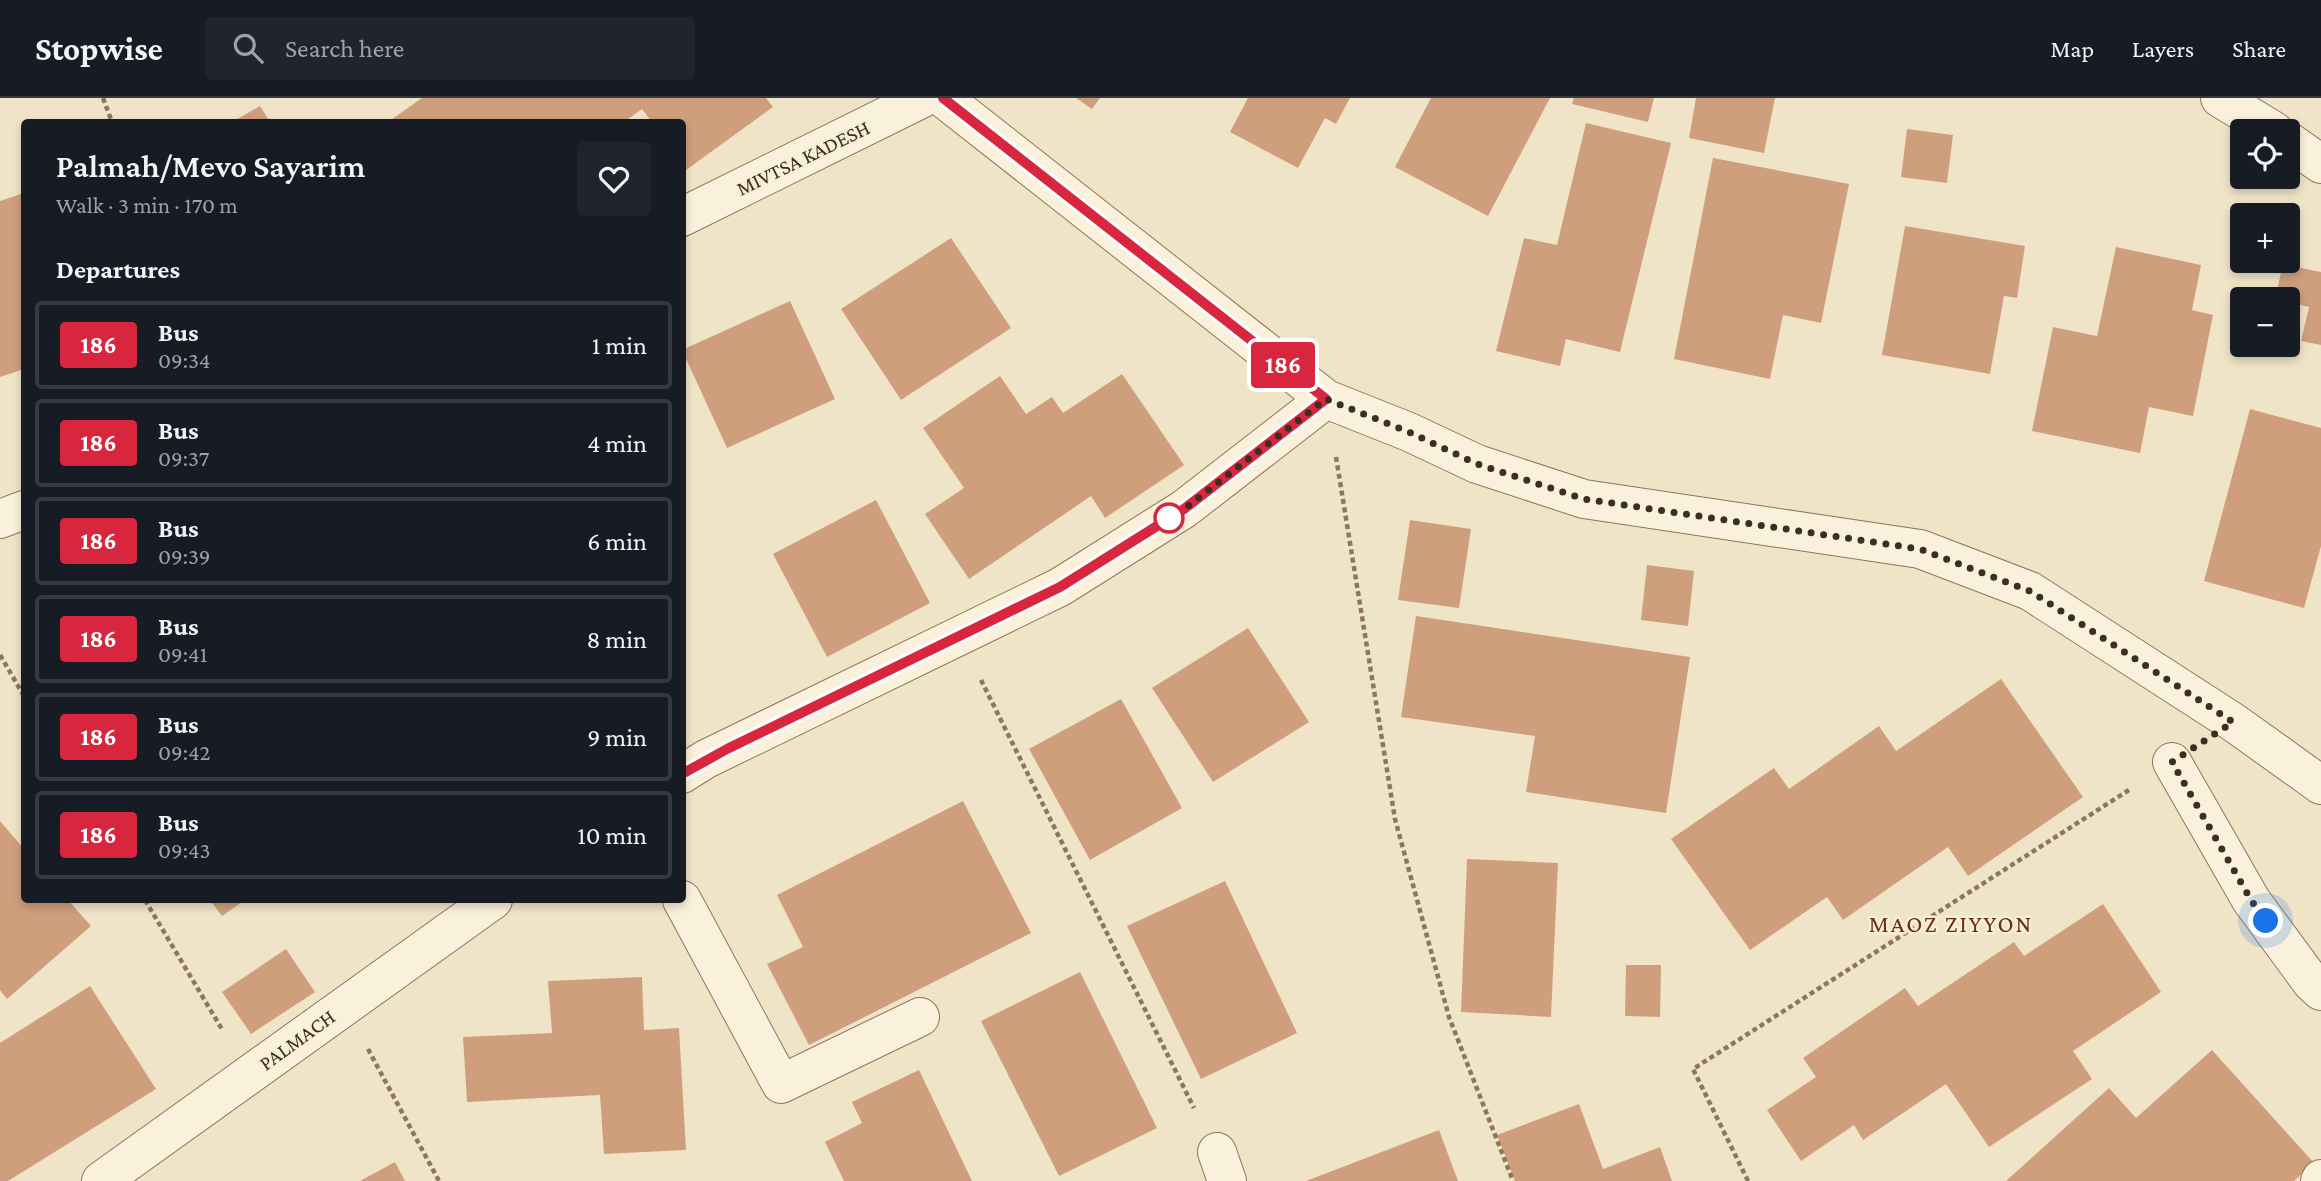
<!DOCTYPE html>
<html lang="en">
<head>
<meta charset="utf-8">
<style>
	body { margin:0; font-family:"Crimson Pro",serif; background:#20242c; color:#f1f3f6; height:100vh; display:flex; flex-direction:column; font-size:26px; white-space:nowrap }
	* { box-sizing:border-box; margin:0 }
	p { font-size:23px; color:#9ea1a6 }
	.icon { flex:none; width:38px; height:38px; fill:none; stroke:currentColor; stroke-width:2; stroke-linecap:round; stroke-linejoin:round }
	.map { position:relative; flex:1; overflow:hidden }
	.details { position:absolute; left:21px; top:21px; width:665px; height:784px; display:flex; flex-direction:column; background:#171b24; border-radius:7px; box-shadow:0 4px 10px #0003 }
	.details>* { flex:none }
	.badge { padding:0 14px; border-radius:5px; font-size:24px; line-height:46px }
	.fabs { position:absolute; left:2230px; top:21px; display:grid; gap:14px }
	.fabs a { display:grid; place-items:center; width:70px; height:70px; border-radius:7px; background:#171b24; box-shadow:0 4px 10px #0003; font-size:35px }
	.you { position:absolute; width:35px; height:35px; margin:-18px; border:5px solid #fff; border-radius:50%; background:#1a73e8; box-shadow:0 0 0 10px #1a73e833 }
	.map>.badge { position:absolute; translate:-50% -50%; box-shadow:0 0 0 4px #fff }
	h2 { padding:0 35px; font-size:26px; line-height:63px }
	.round { display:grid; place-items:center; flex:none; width:74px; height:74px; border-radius:7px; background:#20242c }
	.summary { display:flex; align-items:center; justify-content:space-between; height:119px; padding:0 35px }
	h1 { font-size:33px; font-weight:600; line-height:52px }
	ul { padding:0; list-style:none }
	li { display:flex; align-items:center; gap:21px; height:88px; margin:0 14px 10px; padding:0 21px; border:4px solid #363941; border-radius:7px }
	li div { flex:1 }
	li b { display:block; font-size:26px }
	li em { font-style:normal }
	li .badge { min-width:77px; font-weight:700; text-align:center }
	header { display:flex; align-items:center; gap:42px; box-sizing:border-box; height:98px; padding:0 35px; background:#171b24; border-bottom:2px solid #363941 }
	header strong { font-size:33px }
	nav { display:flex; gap:38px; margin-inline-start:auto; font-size:24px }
	.search { width:490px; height:63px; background:#20242c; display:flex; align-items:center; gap:18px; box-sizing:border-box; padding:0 24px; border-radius:7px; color:#9ea1a6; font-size:26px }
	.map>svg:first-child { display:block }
	.building { fill:#cf9f7d }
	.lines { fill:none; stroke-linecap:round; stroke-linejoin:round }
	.minor-casing { stroke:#8d765c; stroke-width:40 }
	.path { stroke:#8d765c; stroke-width:4.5; stroke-dasharray:5 3.5; stroke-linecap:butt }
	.minor { stroke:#faf1dc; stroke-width:38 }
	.line-casing { stroke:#fff; stroke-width:16 }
	.line { stroke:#d7263d; stroke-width:10 }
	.walk { stroke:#3d2e20; stroke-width:7; stroke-dasharray:0 12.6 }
	.stop-dot { fill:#fff; stroke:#d7263d; stroke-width:3.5 }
	.labels { text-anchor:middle; stroke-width:5; stroke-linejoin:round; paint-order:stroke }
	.street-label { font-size:21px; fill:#3d2e20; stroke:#f7eed8 }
	.quarter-label { font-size:24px; letter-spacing:2px; fill:#6b2e1e; stroke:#f7eed8 }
</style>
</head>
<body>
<header>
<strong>Stopwise</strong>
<div class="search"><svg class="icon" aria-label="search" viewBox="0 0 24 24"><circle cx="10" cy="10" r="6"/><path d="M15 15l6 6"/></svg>Search here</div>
<nav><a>Map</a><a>Layers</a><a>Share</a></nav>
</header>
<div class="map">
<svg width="2321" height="1083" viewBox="0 0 2321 1083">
	<rect width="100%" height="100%" fill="#f0e4c8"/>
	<path class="building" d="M 422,0 L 766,0 L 773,9 L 686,72 L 682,67 L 682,24 L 652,24 L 642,11 L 624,24 L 388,24 Z
		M 1076,0 L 1100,0 L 1092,11 Z
		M 1248,0 L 1350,0 L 1336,26 L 1325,20 L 1298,70 L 1230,34 Z
		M 1431,0 L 1550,0 L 1488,118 L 1395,69 Z
		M 1574,0 L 1654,0 L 1648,24 L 1572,6 Z
		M 1696,0 L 1775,0 L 1764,55 L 1689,40 Z
		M 260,8 L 270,24 L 232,24 Z
		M 1586,25 L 1671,45 L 1620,254 L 1566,241 L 1560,268 L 1496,253 L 1524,140 L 1557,147 Z
		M 1907,31 L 1953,37 L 1947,85 L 1901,79 Z
		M 1713,60 L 1849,86 L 1821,225 L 1783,217 L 1770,281 L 1674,261 Z
		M 24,95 L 24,271 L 0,279 L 0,103 Z
		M 1905,128 L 2025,148 L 2017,200 L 2004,198 L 1990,276 L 1882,257 Z
		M 951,140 L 1011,230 L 901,302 L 841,211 Z
		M 2116,149 L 2201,167 L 2192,212 L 2213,217 L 2193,318 L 2149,309 L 2140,355 L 2032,333 L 2053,229 L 2097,238 Z
		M 2283,166 L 2321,174 L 2321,247 L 2301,243 L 2309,209 L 2287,204 L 2287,201 L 2275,201 Z
		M 790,203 L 835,301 L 727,350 L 682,252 Z
		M 1122,276 L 1184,367 L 1105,420 L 1091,398 L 969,481 L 925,416 L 964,390 L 923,330 L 1000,278 L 1026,316 L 1052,299 L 1063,315 Z
		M 2250,311 L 2321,330 L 2321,448 L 2304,510 L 2204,483 Z
		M 876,402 L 930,505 L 827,559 L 773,456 Z
		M 1410,422 L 1471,431 L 1459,510 L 1398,502 Z
		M 1647,467 L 1694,473 L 1688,528 L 1641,522 Z
		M 1416,518 L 1690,559 L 1666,715 L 1526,694 L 1535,638 L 1401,619 Z
		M 1248,530 L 1309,624 L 1213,684 L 1152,590 Z
		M 2001,581 L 2083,699 L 1968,778 L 1948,749 L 1843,822 L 1827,799 L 1750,852 L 1671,741 L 1774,670 L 1789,691 L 1879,628 L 1896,653 Z
		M 1121,601 L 1182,710 L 1090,762 L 1029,651 Z
		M 963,703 L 1031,835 L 809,947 L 767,866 L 803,849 L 777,797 Z
		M 0,723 L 24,751 L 24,802 L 68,802 L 91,828 L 7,901 L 0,892 Z
		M 1467,761 L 1558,765 L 1551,919 L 1461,914 Z
		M 1225,783 L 1297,935 L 1201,981 L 1127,828 Z
		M 210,802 L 245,802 L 222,818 Z
		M 2103,806 L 2161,894 L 2073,953 L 2092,981 L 1989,1049 L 1946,986 L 1863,1042 L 1854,1027 L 1801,1063 L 1767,1012 L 1816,979 L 1803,960 L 1905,890 L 1918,908 L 2014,844 L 2024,858 Z
		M 286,851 L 315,894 L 251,936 L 222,894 Z
		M 1626,867 L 1661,867 L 1660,919 L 1625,918 Z
		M 1080,874 L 1157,1030 L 1059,1078 L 981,923 Z
		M 642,879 L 644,932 L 679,930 L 686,1052 L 604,1056 L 600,997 L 467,1004 L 463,939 L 552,935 L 548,883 Z
		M 90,888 L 156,991 L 8,1083 L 0,1083 L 0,945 Z
		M 2212,952 L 2314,1065 L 2294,1083 L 2006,1083 L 2109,990 L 2136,1020 Z
		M 919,972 L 972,1083 L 844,1083 L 825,1044 L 862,1025 L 852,1004 Z
		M 1579,1006 L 1603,1071 L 1660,1049 L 1672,1083 L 1515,1083 L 1497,1037 Z
		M 1439,1032 L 1458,1083 L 1306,1083 Z
		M 395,1064 L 405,1083 L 360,1083 Z"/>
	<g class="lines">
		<defs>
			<path id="minor" d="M 943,0 L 1326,301 L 1409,334 L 1477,366 L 1584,401 L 1920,451 L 2030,493 L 2233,624 L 2321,687
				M 2220,0 L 2274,33
				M 2287,42 L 2321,66
				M 682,119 L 923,0
				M 0,421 L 24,412
				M 2172,664 L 2251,802 L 2312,885 L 2321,893
				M 682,676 L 706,661 L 1060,489 L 1184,411 L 1326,301
				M 682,802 L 781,986 L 920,919
				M 1217,1054 L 1227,1083
				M 101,1083 L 493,802
				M 2320,1083 L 2321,1081"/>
		</defs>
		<use href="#minor" class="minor-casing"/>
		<path class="path" d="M 103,0 L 112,24
			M 1336,359 L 1395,721 L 1449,919 L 1513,1083
			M 0,557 L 24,598
			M 981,582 L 1194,1010
			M 145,802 L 223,933
			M 368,951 L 439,1083
			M 1748,1083 L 1693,971 L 2129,692"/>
		<use href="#minor" class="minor"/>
	</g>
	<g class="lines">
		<defs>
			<path id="line" d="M 682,676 L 727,651 L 1060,489 L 1184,411 L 1326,301 L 943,0"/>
		</defs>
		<use href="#line" class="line-casing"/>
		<use href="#line" class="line"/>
		<path class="walk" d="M 1169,420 L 1163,424 L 1184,411 L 1326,301 L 1409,334 L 1477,366 L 1584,401 L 1920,451 L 2030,493 L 2233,624 L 2172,664 L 2251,802 L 2266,823"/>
	</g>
	<circle class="stop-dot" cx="1169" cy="420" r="14"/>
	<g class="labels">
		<g class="street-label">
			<text transform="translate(803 60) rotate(-26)" y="7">MIVTSA KADESH</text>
			<text transform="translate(297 942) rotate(-36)" y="7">PALMACH</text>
		</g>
		<g class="quarter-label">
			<text x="1951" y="834">MAOZ ZIYYON</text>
		</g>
	</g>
</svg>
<div class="fabs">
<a><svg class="icon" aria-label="locate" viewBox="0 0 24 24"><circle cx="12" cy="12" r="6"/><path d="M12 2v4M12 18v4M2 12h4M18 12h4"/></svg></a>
<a>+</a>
<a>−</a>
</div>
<div class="you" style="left:2266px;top:823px"></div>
<b class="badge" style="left:1283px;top:267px;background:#d7263d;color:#fff">186</b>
<section class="details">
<div class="summary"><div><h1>Palmah/Mevo Sayarim</h1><p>Walk · 3 min · 170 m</p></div><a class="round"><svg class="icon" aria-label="heart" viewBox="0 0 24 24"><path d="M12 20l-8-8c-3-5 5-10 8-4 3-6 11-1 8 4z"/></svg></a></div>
<h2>Departures</h2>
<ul>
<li><span class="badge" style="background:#d7263d;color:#fff">186</span><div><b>Bus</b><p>09:34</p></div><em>1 min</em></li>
<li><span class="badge" style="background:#d7263d;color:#fff">186</span><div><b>Bus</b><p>09:37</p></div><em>4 min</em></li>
<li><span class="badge" style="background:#d7263d;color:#fff">186</span><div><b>Bus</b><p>09:39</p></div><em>6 min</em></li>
<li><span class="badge" style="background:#d7263d;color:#fff">186</span><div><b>Bus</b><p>09:41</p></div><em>8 min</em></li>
<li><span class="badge" style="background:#d7263d;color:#fff">186</span><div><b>Bus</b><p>09:42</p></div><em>9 min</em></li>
<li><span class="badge" style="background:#d7263d;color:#fff">186</span><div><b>Bus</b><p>09:43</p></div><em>10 min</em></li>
</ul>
</section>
</div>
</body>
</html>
